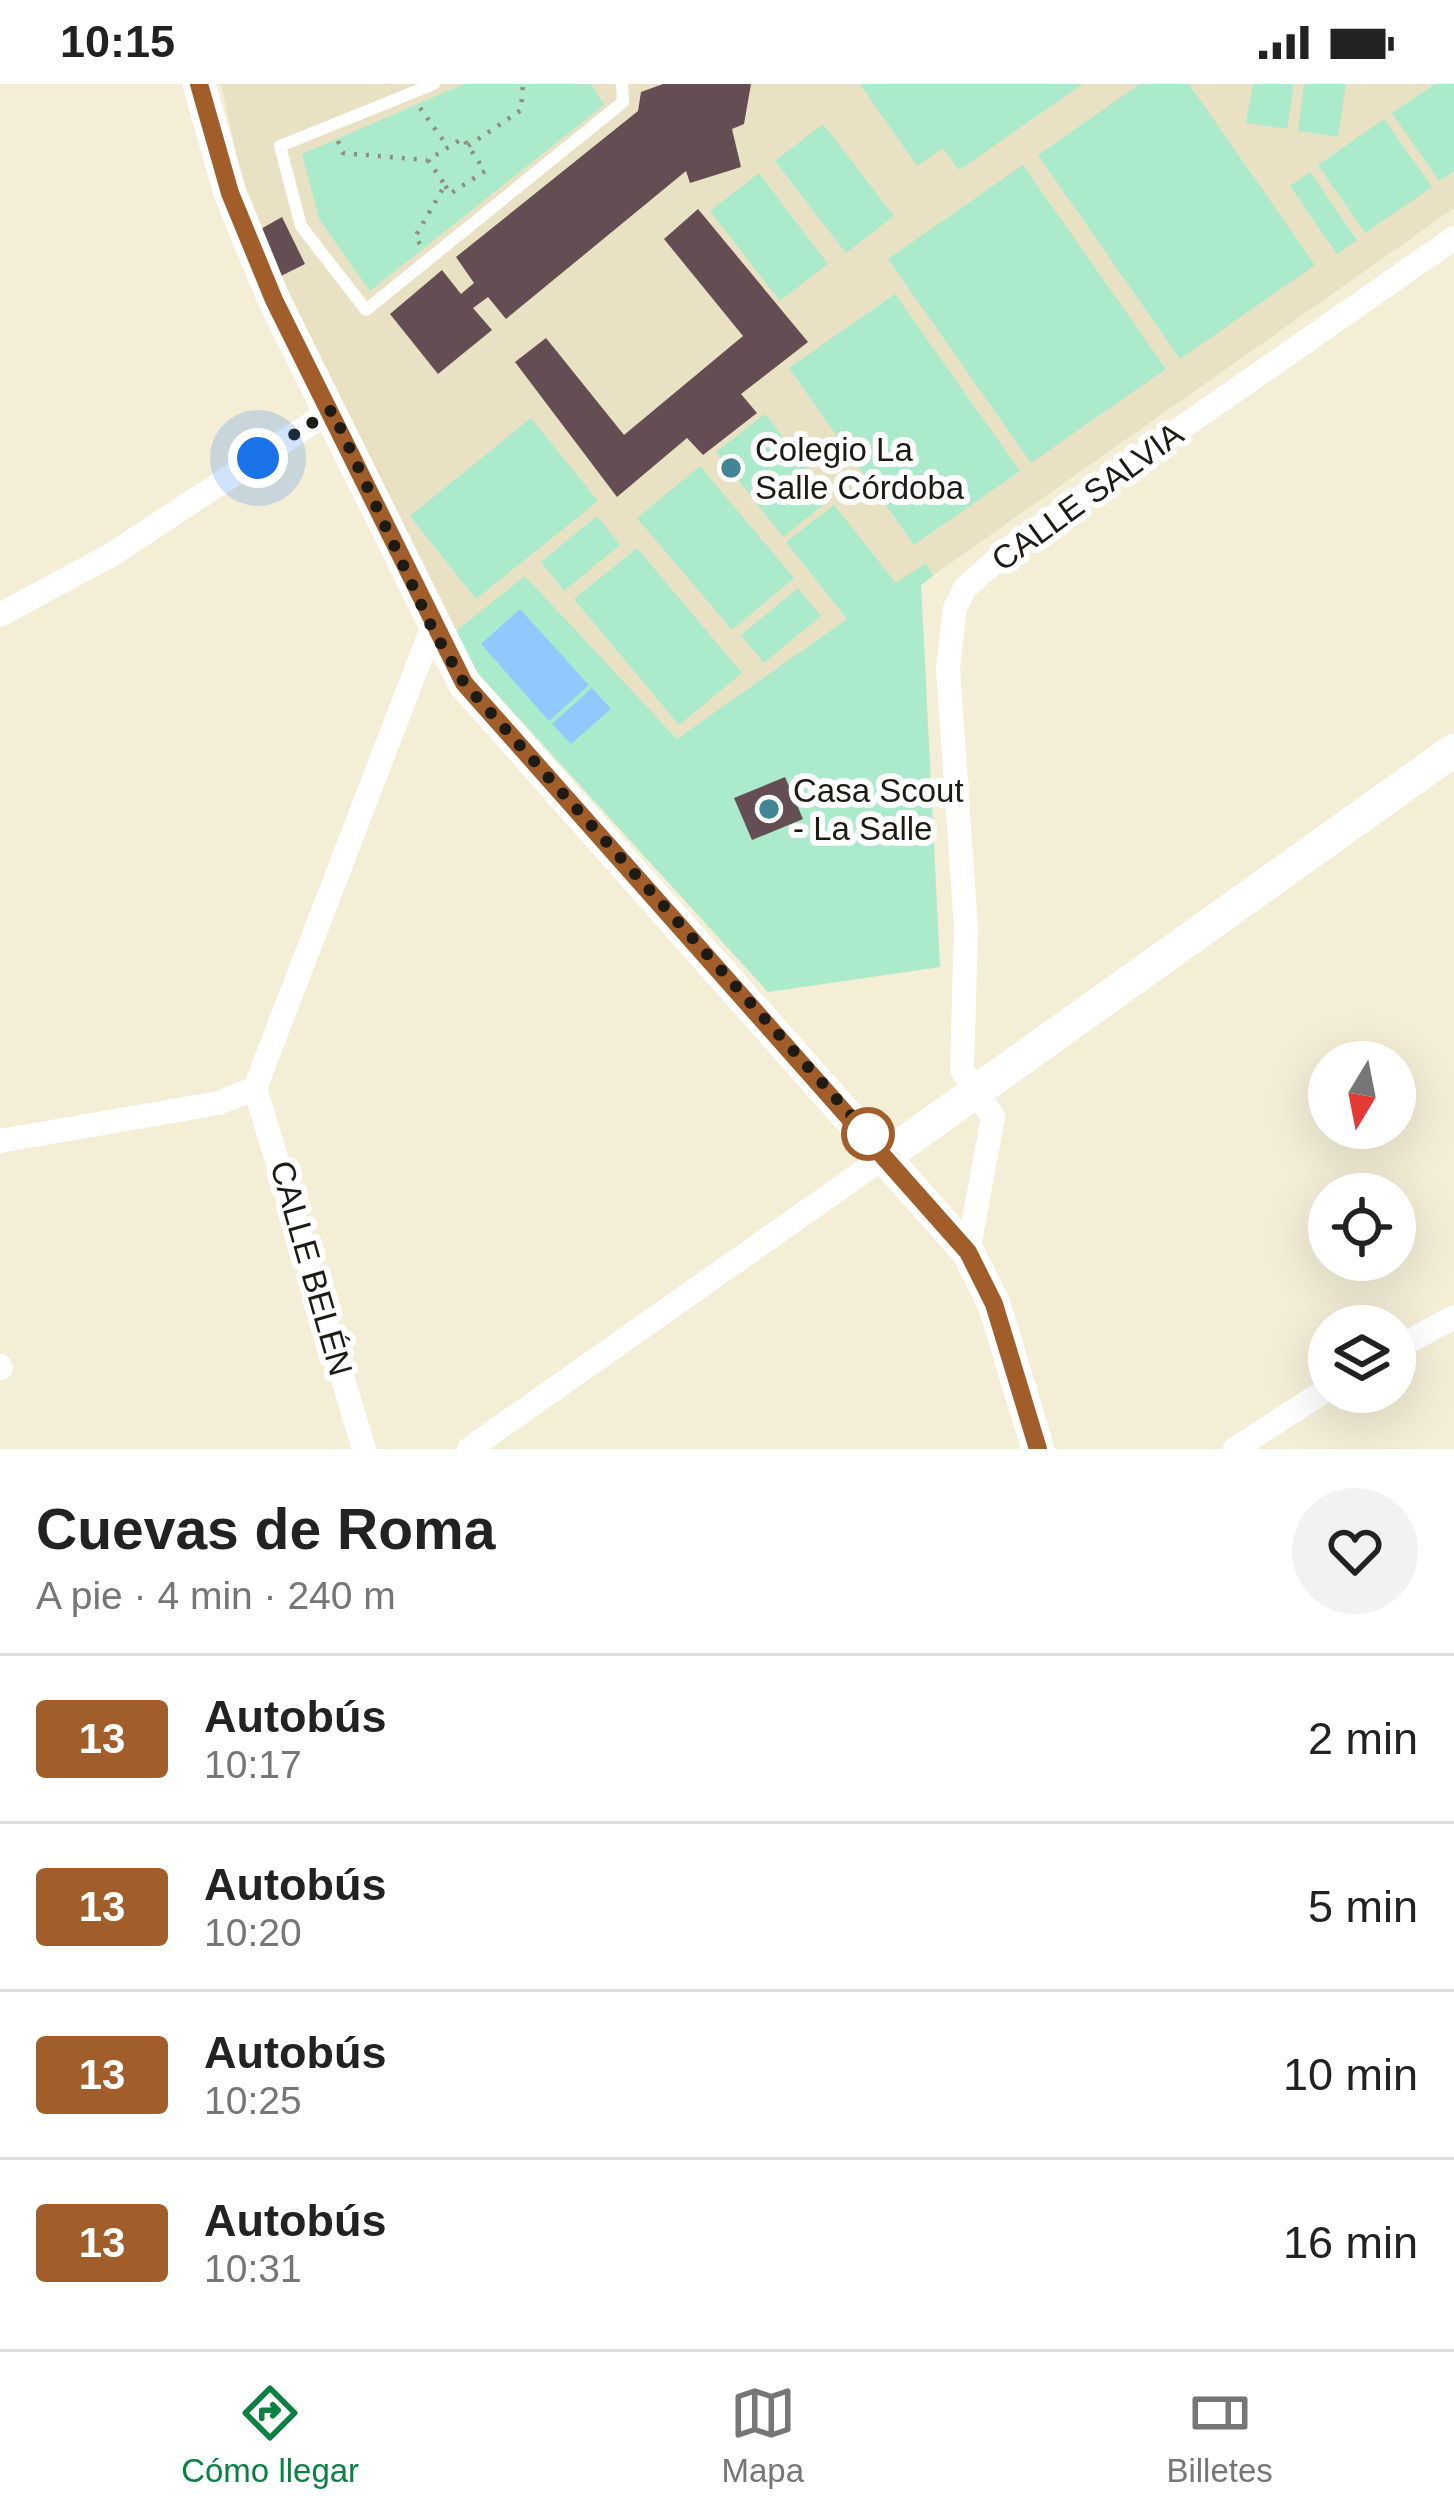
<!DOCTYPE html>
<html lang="es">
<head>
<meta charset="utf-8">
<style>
	body { margin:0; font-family:Helvetica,sans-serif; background:#f2f2f2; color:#222; height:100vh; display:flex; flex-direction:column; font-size:45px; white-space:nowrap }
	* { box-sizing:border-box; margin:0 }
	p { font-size:39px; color:#767676 }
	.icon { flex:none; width:66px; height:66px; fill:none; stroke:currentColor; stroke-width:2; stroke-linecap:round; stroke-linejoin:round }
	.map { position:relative; height:1365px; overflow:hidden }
	.sheet { display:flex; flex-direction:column; background:#fff; flex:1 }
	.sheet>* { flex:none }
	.badge { padding:0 24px; border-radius:9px; font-size:42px; line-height:78px }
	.needle { width:78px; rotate:190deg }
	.controls { position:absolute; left:1308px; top:957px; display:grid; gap:24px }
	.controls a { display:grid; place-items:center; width:108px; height:108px; border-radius:50%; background:#fff; box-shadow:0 12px 48px #0002; font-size:60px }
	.you { position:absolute; width:60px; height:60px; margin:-30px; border:9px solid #fff; border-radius:50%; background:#1a73e8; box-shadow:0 0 0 18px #1a73e833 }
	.map>.badge { position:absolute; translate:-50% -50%; box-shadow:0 0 0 6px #fff }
	.round { display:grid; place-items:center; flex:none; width:126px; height:126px; border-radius:63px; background:#f2f2f2 }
	.overview { display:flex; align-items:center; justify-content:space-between; height:204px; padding:0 36px }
	h1 { font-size:57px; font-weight:600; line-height:90px }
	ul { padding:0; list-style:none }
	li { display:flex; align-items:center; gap:36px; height:168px; padding:0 36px; border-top:3px solid #e0e0e0 }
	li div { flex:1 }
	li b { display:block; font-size:45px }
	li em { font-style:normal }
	li .badge { min-width:132px; font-weight:700; text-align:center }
	.status { display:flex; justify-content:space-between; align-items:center; height:84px; padding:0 60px; background:#fff; direction:ltr }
	.status svg { height:33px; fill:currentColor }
	.dock { display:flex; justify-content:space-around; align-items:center; height:168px; border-top:3px solid #e0e0e0; background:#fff; font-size:33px; color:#767676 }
	.dock a { display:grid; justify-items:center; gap:6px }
	.dock .on { color:#0b8043 }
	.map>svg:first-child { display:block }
	.built { fill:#e9e1c3 }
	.green { fill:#abebcc }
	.water { fill:#91c9ff }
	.building { fill:#644e54 }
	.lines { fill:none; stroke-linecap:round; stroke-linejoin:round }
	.path { stroke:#918d7d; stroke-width:4.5; stroke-dasharray:3 9; stroke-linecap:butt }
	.lane { stroke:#fff; stroke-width:12 }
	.street { stroke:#fff; stroke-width:24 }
	.secondary { stroke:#fff; stroke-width:33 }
	.line-casing { stroke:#fff; stroke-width:27 }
	.line { stroke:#a25e2a; stroke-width:18 }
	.walk { stroke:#1d1b13; stroke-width:12; stroke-dasharray:0 21.6 }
	.poi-dot { fill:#428695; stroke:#fff; stroke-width:4.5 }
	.stop-dot { fill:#fff; stroke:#a25e2a; stroke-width:6 }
	.labels { text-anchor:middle; stroke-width:12; stroke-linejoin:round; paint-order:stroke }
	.poi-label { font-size:33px; fill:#1d1b13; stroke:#fff; text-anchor:start }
	.street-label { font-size:33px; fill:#1d1b13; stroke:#fff }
</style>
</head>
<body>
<div class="status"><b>10:15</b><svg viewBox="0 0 49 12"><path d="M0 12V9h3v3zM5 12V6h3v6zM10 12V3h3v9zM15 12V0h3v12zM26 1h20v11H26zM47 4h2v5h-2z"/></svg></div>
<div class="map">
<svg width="1454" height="1365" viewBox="0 0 1454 1365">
	<rect width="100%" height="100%" fill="#f4eed7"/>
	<path class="built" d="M 221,0 L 1454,0 L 1454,124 L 921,500 L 940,883 L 768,908 L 475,586 L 248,125 Z"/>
	<path class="green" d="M 464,0 L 591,0 L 604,21 L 370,207 L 319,135 L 302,70 Z
		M 860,0 L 1083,0 L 959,86 L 943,64 L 917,82 Z
		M 1140,0 L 1189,0 L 1315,181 L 1180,275 L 1038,71 Z
		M 1253,0 L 1294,0 L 1287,45 L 1246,39 Z
		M 1304,0 L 1346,0 L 1338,53 L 1298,47 Z
		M 1435,0 L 1454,0 L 1454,87 L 1439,97 L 1392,29 Z
		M 1384,35 L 1432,103 L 1365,149 L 1318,81 Z
		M 823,40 L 894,132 L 846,169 L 775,77 Z
		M 1023,81 L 1166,285 L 1031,379 L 888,175 Z
		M 1310,88 L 1357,156 L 1337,170 L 1290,102 Z
		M 759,89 L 828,180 L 780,217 L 710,127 Z
		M 895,210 L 1020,387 L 914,461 L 789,284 Z
		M 765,330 L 831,415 L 783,453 L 716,368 Z
		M 531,334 L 598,417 L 476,515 L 410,432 Z
		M 700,382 L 794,494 L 732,546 L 637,434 Z
		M 834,421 L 896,499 L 926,479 L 933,492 L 921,501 L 940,883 L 768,908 L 475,586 L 456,547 L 525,492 L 677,655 L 847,535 L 786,458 Z
		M 597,432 L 620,461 L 564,507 L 541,478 Z
		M 637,464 L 742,589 L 679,641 L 574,515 Z
		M 798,504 L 821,532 L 764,579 L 741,551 Z"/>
	<path class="water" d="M 520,525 L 589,601 L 549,637 L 481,560 Z
		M 592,604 L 611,625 L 571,660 L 552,640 Z"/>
	<path class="building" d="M 663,0 L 751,0 L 744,40 L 732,45 L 741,83 L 690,99 L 686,87 L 506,235 L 488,213 L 473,224 L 492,246 L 438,290 L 390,230 L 442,186 L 461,210 L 474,199 L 456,173 L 638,27 L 641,8 Z
		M 698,125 L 808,258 L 741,310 L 757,329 L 703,371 L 687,354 L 617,413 L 515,278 L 546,254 L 624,351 L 743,252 L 664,155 Z
		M 282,133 L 305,180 L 281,192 L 259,146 Z
		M 785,693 L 803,735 L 752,756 L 734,714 Z"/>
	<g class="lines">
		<path class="path" d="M 420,24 L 448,63
			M 338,57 L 343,69 L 427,76
			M 468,62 L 521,26 L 523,0
			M 420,160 L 415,153 L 445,101 L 428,76 L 463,54 L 485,87 L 450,110 L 445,101"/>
		<path class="lane" d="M 434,0 L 280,62 L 301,142 L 366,226 L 623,18 L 622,0"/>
		<path class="street" d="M 0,531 L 111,471 L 332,326
			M 255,1004 L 364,1365
			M 0,1057 L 219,1019 L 255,1004 L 432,544
			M 968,1168 L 993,1033 L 962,986 L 966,844 L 948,584 L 955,524 L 965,504 L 1015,460 L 1454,154
			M 1395,1265 L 1454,1233
			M 0,1282 L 1,1284
			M 469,1365 L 887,1071
			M 1235,1365 L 1329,1304"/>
		<path class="secondary" d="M 199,0 L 230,109 L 274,216 L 464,599 L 968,1168 L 994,1220 L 1038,1365
			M 887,1071 L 1454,666"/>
	</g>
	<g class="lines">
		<defs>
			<path id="line" d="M 199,0 L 230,109 L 274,216 L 464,599 L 968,1168 L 994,1220 L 1038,1365"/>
		</defs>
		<use href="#line" class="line-casing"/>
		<use href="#line" class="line"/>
		<path class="walk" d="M 258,374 L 332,326 L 432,544 L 464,599 L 868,1050"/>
	</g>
	<g class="poi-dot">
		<circle cx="731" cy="384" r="12"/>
		<circle cx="769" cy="725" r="12"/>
	</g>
	<circle class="stop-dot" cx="868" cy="1050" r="24"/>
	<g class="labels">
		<g class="poi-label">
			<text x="755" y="377">Colegio La<tspan x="755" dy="38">Salle Córdoba</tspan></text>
			<text x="793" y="718">Casa Scout<tspan x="793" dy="38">- La Salle</tspan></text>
		</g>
		<g class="street-label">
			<text transform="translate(1087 412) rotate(-36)" y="12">CALLE SALVIA</text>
			<text transform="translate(312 1184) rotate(74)" y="12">CALLE BELÉN</text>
		</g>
	</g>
</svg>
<div class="controls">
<a><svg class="needle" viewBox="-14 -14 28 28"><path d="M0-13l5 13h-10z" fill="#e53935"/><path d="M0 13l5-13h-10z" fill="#767676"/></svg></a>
<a><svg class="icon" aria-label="locate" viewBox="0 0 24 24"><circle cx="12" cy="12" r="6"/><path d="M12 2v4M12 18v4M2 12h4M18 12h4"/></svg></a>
<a><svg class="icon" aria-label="layers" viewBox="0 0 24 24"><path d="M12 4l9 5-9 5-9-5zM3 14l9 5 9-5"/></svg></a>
</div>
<div class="you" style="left:258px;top:374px"></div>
</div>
<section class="sheet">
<div class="overview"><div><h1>Cuevas de Roma</h1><p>A pie · 4 min · 240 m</p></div><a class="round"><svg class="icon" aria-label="heart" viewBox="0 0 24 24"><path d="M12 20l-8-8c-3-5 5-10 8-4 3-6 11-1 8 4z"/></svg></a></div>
<ul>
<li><span class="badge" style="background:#a25e2a;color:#fff">13</span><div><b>Autobús</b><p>10:17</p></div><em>2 min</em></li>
<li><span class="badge" style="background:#a25e2a;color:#fff">13</span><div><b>Autobús</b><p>10:20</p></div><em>5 min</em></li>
<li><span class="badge" style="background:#a25e2a;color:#fff">13</span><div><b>Autobús</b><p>10:25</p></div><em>10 min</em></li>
<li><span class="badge" style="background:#a25e2a;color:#fff">13</span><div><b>Autobús</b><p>10:31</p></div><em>16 min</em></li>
</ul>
</section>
<nav class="dock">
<a class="on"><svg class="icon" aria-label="directions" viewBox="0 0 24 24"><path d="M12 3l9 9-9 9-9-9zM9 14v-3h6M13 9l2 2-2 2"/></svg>Cómo llegar</a>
<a><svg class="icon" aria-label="map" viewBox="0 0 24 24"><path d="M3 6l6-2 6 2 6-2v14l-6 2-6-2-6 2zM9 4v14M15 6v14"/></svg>Mapa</a>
<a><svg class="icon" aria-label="tickets" viewBox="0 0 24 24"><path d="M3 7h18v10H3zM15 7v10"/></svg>Billetes</a>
</nav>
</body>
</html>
